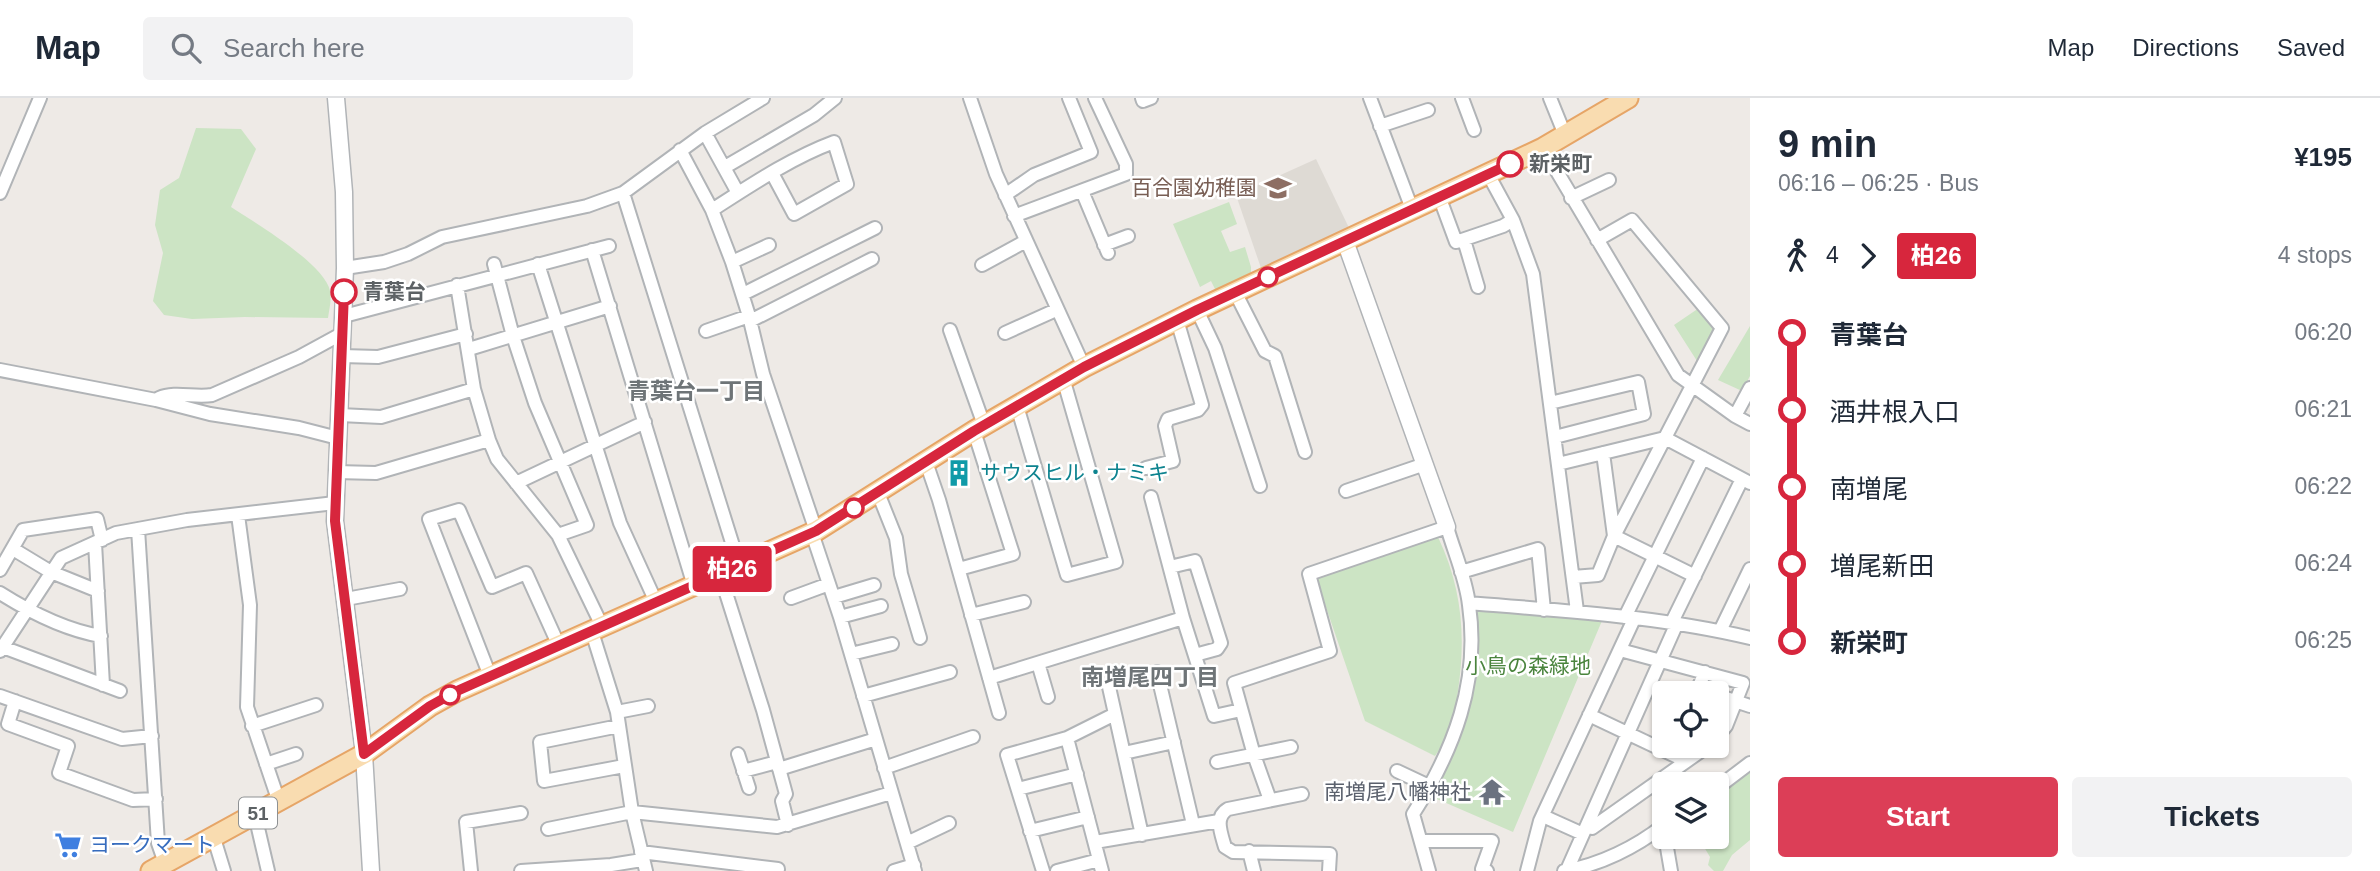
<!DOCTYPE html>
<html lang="en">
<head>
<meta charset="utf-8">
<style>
	body { margin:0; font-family:Helvetica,"Noto Sans JP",sans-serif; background:#f2f2f3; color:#1f2937; height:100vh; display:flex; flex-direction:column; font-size:26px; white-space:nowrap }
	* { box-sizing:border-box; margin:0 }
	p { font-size:23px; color:#747a83 }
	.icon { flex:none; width:38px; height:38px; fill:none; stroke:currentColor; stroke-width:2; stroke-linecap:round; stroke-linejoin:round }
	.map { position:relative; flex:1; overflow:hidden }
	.panel { display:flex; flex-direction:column; background:#fff; width:630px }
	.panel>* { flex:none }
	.badge { padding:0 14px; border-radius:5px; font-size:24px; line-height:46px }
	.fabs { position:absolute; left:1652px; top:583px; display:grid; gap:14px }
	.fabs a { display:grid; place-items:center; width:77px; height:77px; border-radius:7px; background:#fff; box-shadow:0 2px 5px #0004; font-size:35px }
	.map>.badge { position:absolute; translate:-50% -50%; box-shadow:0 0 0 4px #fff }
	.legs { display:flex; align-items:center; gap:10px; height:77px; padding:0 28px; font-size:23px }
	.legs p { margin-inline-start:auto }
	.summary { display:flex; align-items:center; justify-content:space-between; height:119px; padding:0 28px }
	h1 { font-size:38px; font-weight:700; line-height:52px }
	.action { display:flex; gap:14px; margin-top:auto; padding:14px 28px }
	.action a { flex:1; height:80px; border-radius:7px; background:#dc3e57; color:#fff; font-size:28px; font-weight:700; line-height:80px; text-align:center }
	.action a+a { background:#f2f2f3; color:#1f2937 }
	ul { padding:0 28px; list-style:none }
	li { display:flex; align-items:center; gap:24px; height:77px; font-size:26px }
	li i { display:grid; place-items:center; width:10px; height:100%; margin:0 9px; background:currentColor }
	li i::after { content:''; width:18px; height:18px; margin:-9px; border:5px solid; border-radius:50%; background:#fff }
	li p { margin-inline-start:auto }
	li:first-child i { background:linear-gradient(#0000 50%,currentColor 0) }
	li:last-child i { background:linear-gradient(currentColor 50%,#0000 0) }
	header { display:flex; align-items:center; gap:42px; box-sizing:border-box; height:98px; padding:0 35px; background:#fff; border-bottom:2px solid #e0e1e3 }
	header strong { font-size:33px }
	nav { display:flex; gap:38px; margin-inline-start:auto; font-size:24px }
	.search { width:490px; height:63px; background:#f2f2f3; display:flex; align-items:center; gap:18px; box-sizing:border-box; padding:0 24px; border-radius:7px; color:#747a83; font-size:26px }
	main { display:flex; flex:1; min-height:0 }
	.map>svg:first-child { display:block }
	.education { fill:#dedad4 }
	.green { fill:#cce4c4 }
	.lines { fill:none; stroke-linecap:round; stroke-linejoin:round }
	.minor-casing { stroke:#b1b4b7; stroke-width:16 }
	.tertiary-casing { stroke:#b1b4b7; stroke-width:19 }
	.primary-casing { stroke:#e6a567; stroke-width:23 }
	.minor { stroke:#fff; stroke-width:12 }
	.tertiary { stroke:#fff; stroke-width:16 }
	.primary { stroke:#f9dcb0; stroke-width:19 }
	.line-1-casing { stroke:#fff; stroke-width:16 }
	.line-1 { stroke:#d7263d; stroke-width:10 }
	.stop-1-dot { fill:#fff; stroke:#d7263d; stroke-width:3.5 }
	.labels { text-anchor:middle; stroke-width:5; stroke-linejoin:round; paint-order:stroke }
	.shield { fill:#fff; stroke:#8e9193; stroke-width:2 }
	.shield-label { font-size:19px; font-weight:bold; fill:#5d6265 }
	.stop-label { font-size:21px; font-weight:bold; fill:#5d6265; stroke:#fff; text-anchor:start }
	.education-label { font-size:21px; fill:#785e54; stroke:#fff; text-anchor:end }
	.culture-label { font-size:21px; fill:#0d838f; stroke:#fff; text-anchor:start }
	.park-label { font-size:21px; fill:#4a843d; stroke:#fff }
	.worship-label { font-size:21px; fill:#5b616d; stroke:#fff; text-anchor:end }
	.shop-label { font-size:21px; fill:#366cbe; stroke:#fff; text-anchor:start }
	.neighbourhood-label { font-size:23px; font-weight:bold; fill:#6e7477; stroke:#fff }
</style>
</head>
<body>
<header>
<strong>Map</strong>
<div class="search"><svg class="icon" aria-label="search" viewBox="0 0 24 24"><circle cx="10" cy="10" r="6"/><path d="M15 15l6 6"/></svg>Search here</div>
<nav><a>Map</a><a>Directions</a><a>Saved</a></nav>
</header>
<main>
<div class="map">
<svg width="1750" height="773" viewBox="0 0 1750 773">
	<rect width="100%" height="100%" fill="#eeeae6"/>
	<path class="education" d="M 1316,61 L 1350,132 L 1262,173 L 1236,97 Z"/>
	<path class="green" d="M 196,30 L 241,31 L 256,51 L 231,109 C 254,124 325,166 330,193 C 332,201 329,212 328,220 L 245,219 L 192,221 L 164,217 L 153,203 L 163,155 L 155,127 L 160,92 L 179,80 Z
		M 1229,104 L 1237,126 L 1221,133 L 1230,154 L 1245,149 L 1251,169 L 1251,178 L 1216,193 L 1211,183 L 1200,189 L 1173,126 Z
		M 1699,210 C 1722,237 1714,235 1697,263 L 1674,227 Z
		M 1750,228 L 1750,278 L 1742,293 L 1718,282 Z
		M 1438,439 C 1462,490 1466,537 1458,593 C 1456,606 1455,622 1449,635 C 1446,643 1440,651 1435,658 L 1365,623 L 1316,480 Z
		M 1479,509 L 1604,518 L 1513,734 L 1430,698 L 1465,626 L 1472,592 L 1474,513 Z
		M 1750,673 L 1750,742 L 1732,757 L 1723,773 L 1714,773 L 1708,767 L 1710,759 L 1698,739 L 1717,738 L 1717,696 Z"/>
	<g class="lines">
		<defs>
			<path id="minor" d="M 970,0 L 996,76 L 1084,269
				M 1142,0 L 1143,3 L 1151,0
				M 1370,0 L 1412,111
				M 1462,0 L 1474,32
				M 1550,0 L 1565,37
				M 1380,28 L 1428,12
				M 705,35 L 738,95
				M 1543,50 L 1678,277 L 1735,318 L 1750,326
				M 680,52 L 712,112 L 732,164 L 749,218 L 763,276 L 816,433
				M 725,69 L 814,17 L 835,0
				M 1488,76 L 1513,122 L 1533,176 L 1577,513
				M 1082,93 L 1108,155
				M 0,95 L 40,0
				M 623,95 L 739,467
				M 1005,97 L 1034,77 L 1091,54 L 1069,0
				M 1439,98 L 1456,144 L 1503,128 L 1513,122
				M 1571,100 L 1609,82
				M 712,112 C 751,87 791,60 834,44 L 847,86 L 794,116 L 772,75
				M 1014,118 L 1126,76 L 1126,66 L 1095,0
				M 1464,142 L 1478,189
				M 1104,147 L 1128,138
				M 592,152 L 694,488
				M 732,164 L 769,147
				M 494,166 L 513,238 L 535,305 L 587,427 L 558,437
				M 538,166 L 620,425 L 656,504
				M 982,167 L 1026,143
				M 345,170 L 384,164 L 408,156 L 442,139 L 587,108 L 623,95 L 705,35 L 763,0
				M 457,187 L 474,291 L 489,342 L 497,361 L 558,437 L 602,528
				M 1235,194 L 1265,253 L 1275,258 L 1305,354
				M 743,196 L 875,130
				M 1197,212 L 1215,250 L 1260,388
				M 344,218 L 609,148
				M 750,223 L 872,161
				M 950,232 L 984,327
				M 706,233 L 749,218
				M 1005,235 L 1056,212
				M 469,251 L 610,208
				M 342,258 L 378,259 L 466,236
				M 0,272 L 156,302 L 210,316 L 299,330 L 338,340
				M 159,300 C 175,293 195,300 212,297 L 299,259 L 343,235
				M 1550,305 L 1638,284 L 1644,316 L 1555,339
				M 1017,308 L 1067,477 L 1116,464 L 1063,280
				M 340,317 L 381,319 L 474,291
				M 1735,318 L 1750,290
				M 1603,355 L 1614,438 L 1695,478
				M 926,364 L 939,402 L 999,615
				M 1558,366 L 1665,340 L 1750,385
				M 1146,370 L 1173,363 L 1165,328 L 1168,321 L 1198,312 L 1202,307 L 1177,222
				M 336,374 L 376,375 L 489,342
				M 516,385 L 645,324
				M 1346,393 L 1425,366
				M 878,395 L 896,440 L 901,476 L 920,540
				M 1151,399 L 1183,520 L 1214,618 L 1241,612
				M 238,417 L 250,507 L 247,609 L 279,704
				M 138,431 L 158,745 L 165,765
				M 812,435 L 840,519 L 915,773
				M 95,445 L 103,587
				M 13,451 L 51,474 L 98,493
				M 1170,469 L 1195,463 L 1221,545 L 1217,551 L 1195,557
				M 959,471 L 1013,456 L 974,333
				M 0,472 L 23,432 L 97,421 L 102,442
				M 1461,474 L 1538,451 L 1544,512
				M 720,476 L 763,612 L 786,696 L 782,703 L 788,727
				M 1573,479 L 1598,477 L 1614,438 L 1722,230 L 1632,122 L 1597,142
				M 0,495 C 30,514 65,532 101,538
				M 834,499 L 874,487
				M 791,500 L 829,486
				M 346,501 L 400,491
				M 1469,505 C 1564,513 1658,518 1750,540
				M 971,517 L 1024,504
				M 840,519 L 881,508
				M 1625,519 L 1703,360
				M 1672,524 L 1742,381
				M 1720,533 L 1750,471
				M 592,534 L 617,614 L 632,714 L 646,773
				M 0,551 L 8,551 L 120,593
				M 1620,552 L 1743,585 L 1726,628 L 1717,639
				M 0,553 L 61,460 L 116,435 L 187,422 L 335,405
				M 851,556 L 892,546
				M 1038,565 L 1048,599
				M 1157,574 L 1193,726
				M 490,578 L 429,421 L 459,412 L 492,489 L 526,475 L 559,548
				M 989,580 L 1183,520
				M 1109,589 L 1142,737
				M 1696,595 L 1705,574
				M 1717,597 L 1750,608
				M 0,598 L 122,641 L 152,638
				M 863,598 L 950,574
				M 15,603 L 8,626 L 68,648 L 59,675 L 133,702 L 156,701
				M 617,614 L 648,608
				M 1589,617 L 1686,663
				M 252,628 L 316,607
				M 619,628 L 540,644 L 544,683 L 624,668
				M 1067,640 L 1102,773
				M 1124,655 L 1174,644
				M 738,656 L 749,690
				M 1217,664 L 1291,649
				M 266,666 L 296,656
				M 884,670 L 973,639
				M 779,671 L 876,641
				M 743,673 L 777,664
				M 1397,673 L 1431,689
				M 1717,690 L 1750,665
				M 1018,691 L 1077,676
				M 1302,696 L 1228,711 C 1214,719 1221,735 1225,749 L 1233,754 L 1330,756 L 1329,773
				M 1270,702 L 1254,657 L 1234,585 L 1330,553 L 1309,476 L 1447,429 C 1454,454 1466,480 1469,507 C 1480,584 1454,652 1413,716 L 1429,773
				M 255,717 L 268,773
				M 1543,718 L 1583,736
				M 1587,728 L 1592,730 L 1708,648
				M 548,731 L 632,714 L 777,729 L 891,695
				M 1030,733 L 1088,719
				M 213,737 L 224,773
				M 1665,738 L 1671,773
				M 1421,743 L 1492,743 L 1482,771 L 1487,773
				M 1095,744 L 1219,723
				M 907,745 L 949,725
				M 1249,753 L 1254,773
				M 641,754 L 778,771
				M 1567,772 L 1677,525
				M 471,773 L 466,724 L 521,715
				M 521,773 L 611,767 L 642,762
				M 894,773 L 914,767
				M 1043,773 L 1007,657 L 1067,640 L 1115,616
				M 1057,773 L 1099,762
				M 1527,773 L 1540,723 L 1634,521
				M 1564,773 C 1600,767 1636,749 1664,727"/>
			<path id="tertiary" d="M 336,0 L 344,94 L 345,170 L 335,423 L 364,656 L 371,773
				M 1345,143 L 1447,429"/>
			<path id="primary" d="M 151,773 L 364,656 L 430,608 L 457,593 L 816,433 L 974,333 L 1084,269 L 1197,212 L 1543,50 L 1628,0"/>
		</defs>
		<use href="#minor" class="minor-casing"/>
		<use href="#tertiary" class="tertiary-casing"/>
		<use href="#primary" class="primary-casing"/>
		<use href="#minor" class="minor"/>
		<use href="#tertiary" class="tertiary"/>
		<use href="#primary" class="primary"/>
	</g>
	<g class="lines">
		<defs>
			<path id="line-1" d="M 344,194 L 335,423 L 364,656 L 430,608 L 457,593 L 816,433 L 974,333 L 1084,269 L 1197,212 L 1510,66"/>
		</defs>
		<use href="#line-1" class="line-1-casing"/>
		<use href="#line-1" class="line-1"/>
	</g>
	<defs>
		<symbol id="school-bare" viewBox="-9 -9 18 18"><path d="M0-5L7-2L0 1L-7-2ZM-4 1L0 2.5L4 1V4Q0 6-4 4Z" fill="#8d6e63" stroke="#fff" stroke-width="2.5" paint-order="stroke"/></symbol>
		<symbol id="building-bare" viewBox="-9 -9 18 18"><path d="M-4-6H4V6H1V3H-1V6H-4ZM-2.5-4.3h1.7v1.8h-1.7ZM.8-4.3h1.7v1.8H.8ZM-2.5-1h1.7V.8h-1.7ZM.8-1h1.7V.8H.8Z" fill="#0f9aa8" stroke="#fff" stroke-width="2.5" paint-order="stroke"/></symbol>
		<symbol id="temple-bare" viewBox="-9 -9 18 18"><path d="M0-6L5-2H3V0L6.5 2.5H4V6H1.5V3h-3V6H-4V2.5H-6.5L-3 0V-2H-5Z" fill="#6b7280" stroke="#fff" stroke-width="2.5" paint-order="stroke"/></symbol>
		<symbol id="supermarket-bare" viewBox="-9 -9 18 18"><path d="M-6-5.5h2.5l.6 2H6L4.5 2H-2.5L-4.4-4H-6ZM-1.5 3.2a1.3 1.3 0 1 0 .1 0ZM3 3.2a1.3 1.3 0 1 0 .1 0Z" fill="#3f7fe0" stroke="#fff" stroke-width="2.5" paint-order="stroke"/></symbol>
	</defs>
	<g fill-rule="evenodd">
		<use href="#school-bare" x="1259" y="71" width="38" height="38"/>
		<use href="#building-bare" x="940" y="356" width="38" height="38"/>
		<use href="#temple-bare" x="1473" y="675" width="38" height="38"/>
		<use href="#supermarket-bare" x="49" y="728" width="38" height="38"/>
	</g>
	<g class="stop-1-dot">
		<circle cx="1510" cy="66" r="12"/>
		<circle cx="1268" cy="179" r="9"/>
		<circle cx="344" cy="194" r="12"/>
		<circle cx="854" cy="410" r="9"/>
		<circle cx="450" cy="597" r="9"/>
	</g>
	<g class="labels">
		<rect class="shield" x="239" y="699.5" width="38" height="31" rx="5"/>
		<g class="shield-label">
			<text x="258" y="722">51</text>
		</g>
		<g class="stop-label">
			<text x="1529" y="73">新栄町</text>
			<text x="363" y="201">青葉台</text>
		</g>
		<g class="education-label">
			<text x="1257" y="97">百合園幼稚園</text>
		</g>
		<g class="culture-label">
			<text x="980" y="382">サウスヒル・ナミキ</text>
		</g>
		<g class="park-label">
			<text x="1528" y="575">小鳥の森緑地</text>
		</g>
		<g class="worship-label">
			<text x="1471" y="701">南増尾八幡神社</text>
		</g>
		<g class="shop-label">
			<text x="89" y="754">ヨークマート</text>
		</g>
		<g class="neighbourhood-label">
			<text x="696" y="301">青葉台一丁目</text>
			<text x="1150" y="587">南増尾四丁目</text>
		</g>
	</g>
</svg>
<div class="fabs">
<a><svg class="icon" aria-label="locate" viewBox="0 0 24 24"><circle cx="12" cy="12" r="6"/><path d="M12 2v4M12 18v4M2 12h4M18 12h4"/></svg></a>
<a><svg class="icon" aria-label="layers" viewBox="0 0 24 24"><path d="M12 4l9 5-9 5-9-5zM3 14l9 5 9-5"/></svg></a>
</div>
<b class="badge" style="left:732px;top:471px;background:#d7263d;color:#fff">柏26</b>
</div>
<section class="panel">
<div class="summary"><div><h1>9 min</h1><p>06:16 – 06:25 · Bus</p></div><b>¥195</b></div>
<div class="legs"><svg class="icon" aria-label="walk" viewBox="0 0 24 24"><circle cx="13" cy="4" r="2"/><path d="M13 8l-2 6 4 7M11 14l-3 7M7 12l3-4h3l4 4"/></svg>4<svg class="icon" aria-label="forward" viewBox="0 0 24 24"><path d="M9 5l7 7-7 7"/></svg><b class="badge" style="background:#d7263d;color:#fff">柏26</b><p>4 stops</p></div>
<ul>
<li><i style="color:#d7263d"></i><b>青葉台</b><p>06:20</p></li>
<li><i style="color:#d7263d"></i><span>酒井根入口</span><p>06:21</p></li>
<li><i style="color:#d7263d"></i><span>南増尾</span><p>06:22</p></li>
<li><i style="color:#d7263d"></i><span>増尾新田</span><p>06:24</p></li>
<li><i style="color:#d7263d"></i><b>新栄町</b><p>06:25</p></li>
</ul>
<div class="action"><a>Start</a><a>Tickets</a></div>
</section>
</main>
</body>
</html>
